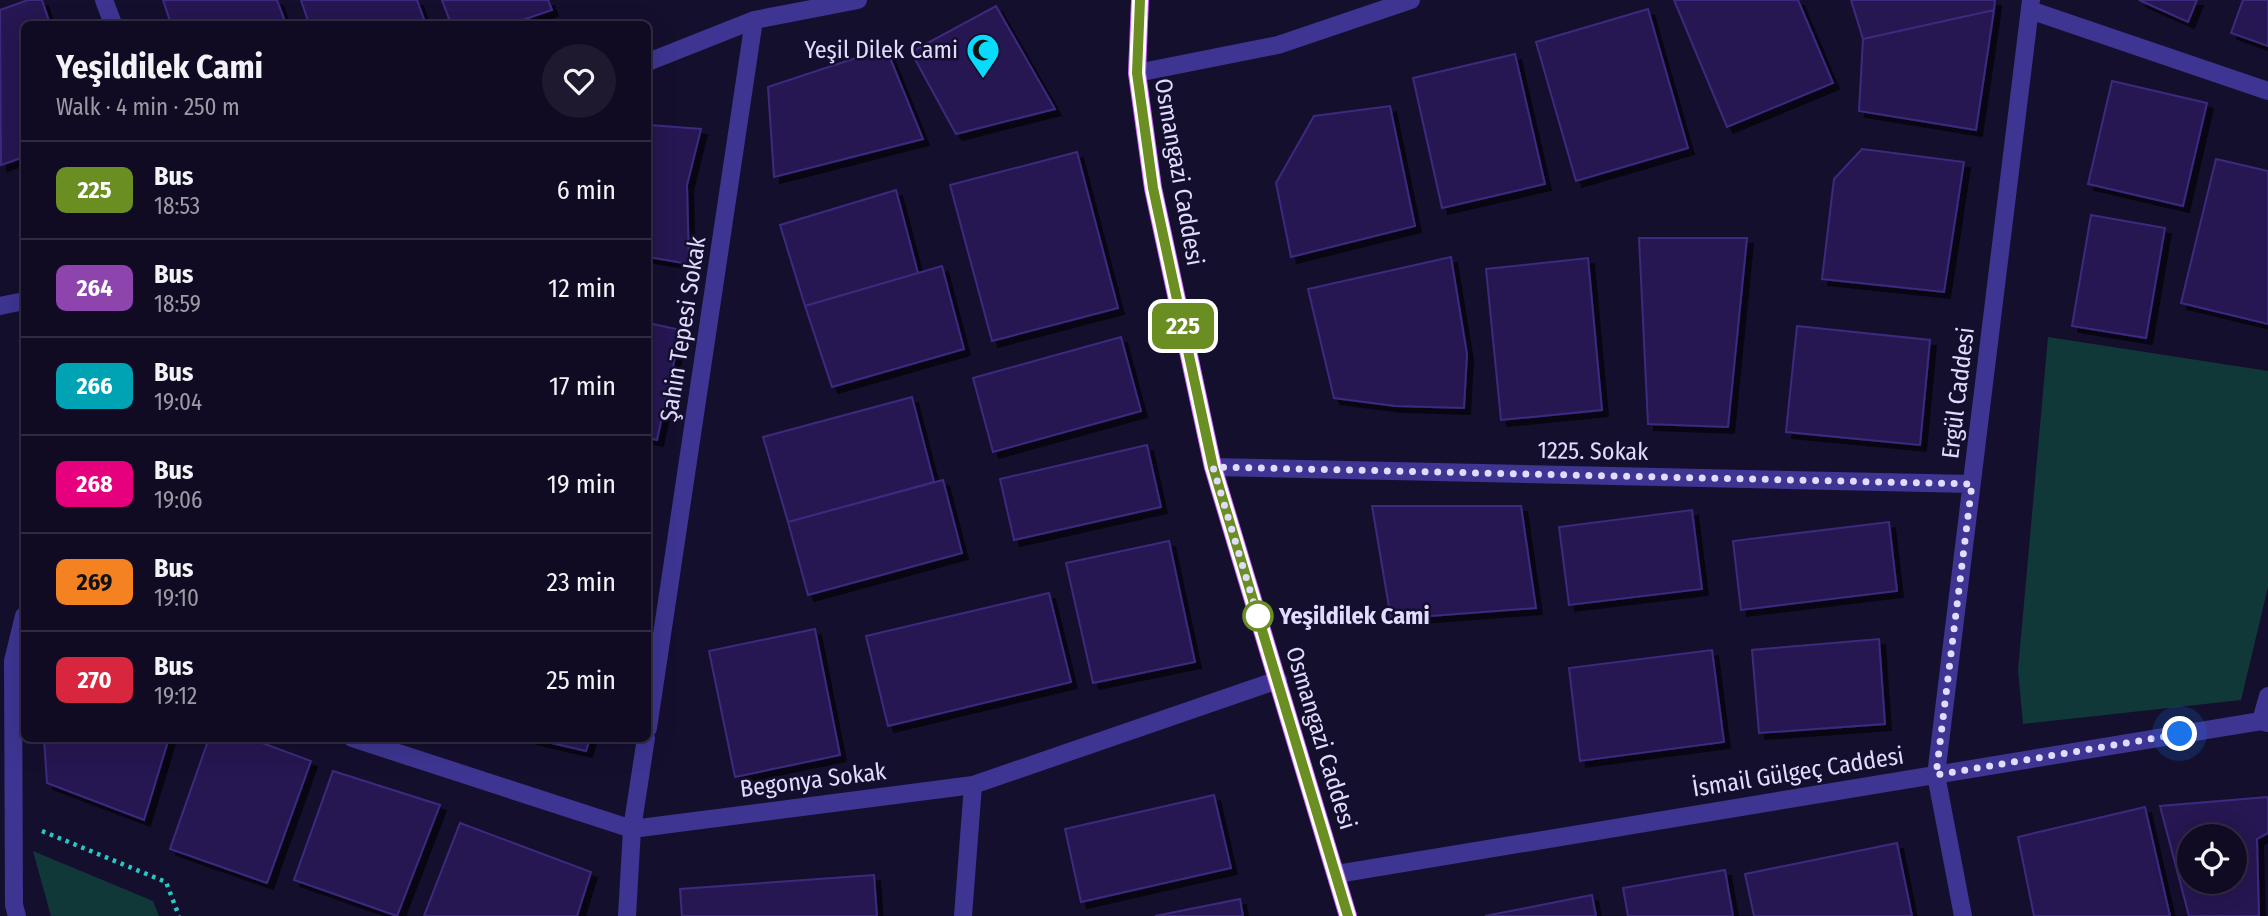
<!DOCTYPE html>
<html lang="en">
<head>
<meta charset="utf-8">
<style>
	body { margin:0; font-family:"Fira Sans Condensed",sans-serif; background:#1e192f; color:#f1f3f6; height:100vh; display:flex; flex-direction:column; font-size:26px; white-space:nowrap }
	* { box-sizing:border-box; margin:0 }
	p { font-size:23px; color:#9c9ba5 }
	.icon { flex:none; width:38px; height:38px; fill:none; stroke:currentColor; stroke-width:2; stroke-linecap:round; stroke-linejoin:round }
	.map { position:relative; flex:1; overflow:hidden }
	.sheet { position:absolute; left:21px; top:21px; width:630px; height:721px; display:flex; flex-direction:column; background:#100b22; border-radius:10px; box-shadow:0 7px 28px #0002,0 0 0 2px #302b40 }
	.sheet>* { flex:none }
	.badge { padding:0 14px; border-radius:10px; font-size:24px; line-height:46px }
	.fabs { position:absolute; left:2177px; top:824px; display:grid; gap:14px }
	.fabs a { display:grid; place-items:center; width:70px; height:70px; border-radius:50%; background:#100b22; box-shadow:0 7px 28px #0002,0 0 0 2px #302b40; font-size:35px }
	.you { position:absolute; width:35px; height:35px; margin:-18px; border:5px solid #fff; border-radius:50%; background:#1a73e8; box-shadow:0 0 0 10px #1a73e833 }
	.map>.badge { position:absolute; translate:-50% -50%; box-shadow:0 0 0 4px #fff }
	.round { display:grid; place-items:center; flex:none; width:74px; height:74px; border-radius:37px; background:#1e192f }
	.summary { display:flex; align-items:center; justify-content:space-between; height:119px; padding:0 35px }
	h1 { font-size:33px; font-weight:700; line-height:52px }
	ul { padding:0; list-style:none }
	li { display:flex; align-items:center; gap:21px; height:98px; padding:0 35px; border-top:2px solid #302b40 }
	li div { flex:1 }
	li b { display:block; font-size:26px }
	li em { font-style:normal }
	li .badge { min-width:77px; font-weight:700; text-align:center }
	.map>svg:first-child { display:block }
	.green { fill:#113838 }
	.building { fill:#261951; stroke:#3d297f; stroke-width:2; fill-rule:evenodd; filter:url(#shadow) }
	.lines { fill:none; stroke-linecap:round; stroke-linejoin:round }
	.path { stroke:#24cac7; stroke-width:4.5; stroke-dasharray:3.5 5; stroke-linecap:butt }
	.minor { stroke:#3d3591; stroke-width:18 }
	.major { stroke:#cb62ff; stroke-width:18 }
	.line-casing { stroke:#fff; stroke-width:16 }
	.line { stroke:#6b8e23; stroke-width:10 }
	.walk { stroke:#e1dbff; stroke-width:7; stroke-dasharray:0 12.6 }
	.stop-dot { fill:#fff; stroke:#6b8e23; stroke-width:3.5 }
	.labels { text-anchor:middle; stroke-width:5; stroke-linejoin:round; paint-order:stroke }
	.poi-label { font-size:24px; fill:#e1dbff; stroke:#150f2e; text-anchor:end }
	.street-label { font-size:24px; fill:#e1dbff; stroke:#150f2e }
	.stop-label { font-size:24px; font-weight:bold; fill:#e1dbff; stroke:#150f2e; text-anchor:start }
</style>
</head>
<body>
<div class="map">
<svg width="2268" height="916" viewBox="0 0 2268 916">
	<defs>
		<filter id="shadow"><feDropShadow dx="6" dy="6" stdDeviation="0" flood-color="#0009"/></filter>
	</defs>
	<rect width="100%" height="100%" fill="#150f2e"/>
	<path class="green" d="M 2048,337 L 2268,371 L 2268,587 L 2241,700 L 2023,724 L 2018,670 Z
		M 33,851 L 153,901 L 159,916 L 51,916 Z"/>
	<path class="building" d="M 28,0 L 42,0 L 50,24 L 24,24 L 24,157 L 1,165 L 0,10 Z
		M 163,0 L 277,0 L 286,24 L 171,24 Z
		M 301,0 L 417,0 L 425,22 L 309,24 Z
		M 442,0 L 548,0 L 552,10 L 511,24 L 451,24 Z
		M 1674,0 L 1798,0 L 1833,83 L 1727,127 Z
		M 1851,0 L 1995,0 L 1994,10 L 1863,39 Z
		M 2139,0 L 2197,0 L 2188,22 Z
		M 2243,0 L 2268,0 L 2268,46 L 2231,33 Z
		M 996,6 L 1055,109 L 956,134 L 911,52 Z
		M 1648,9 L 1688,148 L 1576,181 L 1536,42 Z
		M 1994,10 L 1976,130 L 1859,111 L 1863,39 Z
		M 886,48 L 923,139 L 774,177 L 768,87 Z
		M 1515,54 L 1545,184 L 1442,208 L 1413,78 Z
		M 2112,81 L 2207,103 L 2183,206 L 2088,184 Z
		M 1390,106 L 1415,226 L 1291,257 L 1276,183 L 1314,116 Z
		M 650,125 L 701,129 L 687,185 L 689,264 L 648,257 Z
		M 1862,149 L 1964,162 L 1944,292 L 1822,279 L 1834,179 Z
		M 1077,152 L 1118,308 L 992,341 L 950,185 Z
		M 2216,159 L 2268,171 L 2268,324 L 2181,303 Z
		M 896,190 L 918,273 L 805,306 L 780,225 Z
		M 2091,215 L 2165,228 L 2146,338 L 2072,326 Z
		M 1639,238 L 1747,238 L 1728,427 L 1648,424 Z
		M 1451,257 L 1467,354 L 1464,408 L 1395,406 L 1334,398 L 1308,289 Z
		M 1588,258 L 1602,410 L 1501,420 L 1486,269 Z
		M 942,266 L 964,349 L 832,387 L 805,306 Z
		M 648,323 L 681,330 L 657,440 L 648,438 Z
		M 1797,326 L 1930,340 L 1920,445 L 1786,432 Z
		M 1121,337 L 1141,411 L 993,452 L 973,378 Z
		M 912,397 L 934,482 L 788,522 L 763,437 Z
		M 1147,445 L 1161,507 L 1014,540 L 1000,479 Z
		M 943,480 L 962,553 L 808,595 L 788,522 Z
		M 1372,506 L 1521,506 L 1536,608 L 1391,619 Z
		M 1692,510 L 1702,589 L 1569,605 L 1559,527 Z
		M 1889,522 L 1897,591 L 1741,610 L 1733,541 Z
		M 1169,541 L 1195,662 L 1093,683 L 1066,563 Z
		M 1049,593 L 1071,682 L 888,726 L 866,636 Z
		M 815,629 L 840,755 L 735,777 L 709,651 Z
		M 1879,639 L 1885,724 L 1759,733 L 1752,650 Z
		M 1712,650 L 1724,742 L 1580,761 L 1569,668 Z
		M 44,738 L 169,738 L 144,820 L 47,783 Z
		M 209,738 L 249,738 L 311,761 L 267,883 L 170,849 Z
		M 530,738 L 590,738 L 586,751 Z
		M 333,771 L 440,805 L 397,916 L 294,880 Z
		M 1214,795 L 1231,868 L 1081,902 L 1065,829 Z
		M 2268,797 L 2268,833 L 2257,839 L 2259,916 L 2189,916 L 2160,806 ZM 2189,836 L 2235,836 L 2235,882 L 2189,882 Z
		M 2145,807 L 2170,916 L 2034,916 L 2018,837 Z
		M 460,823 L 591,872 L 577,916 L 424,916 Z
		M 1897,843 L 1912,916 L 1754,916 L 1745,874 Z
		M 1725,870 L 1733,916 L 1628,916 L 1623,888 Z
		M 874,875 L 877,916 L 682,916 L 680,889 Z
		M 1592,895 L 1596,916 L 1485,916 Z
		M 1240,899 L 1243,916 L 1155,916 Z"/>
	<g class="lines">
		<path class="path" d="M 42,831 L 166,882 L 179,916"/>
		<path class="minor" d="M 104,0 L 113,24
			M 2030,10 L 2268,91
			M 648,62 L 754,20 L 858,0
			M 1137,73 L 1278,45 L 1411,0
			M 0,306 L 24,301
			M 1213,467 L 1971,484
			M 2261,721 L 2268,696
			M 648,728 L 754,20
			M 352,738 L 632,829 L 973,785 L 1278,680
			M 1337,874 L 2261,721 L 2268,723
			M 17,916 L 14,905 L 13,661 L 24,616
			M 627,916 L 632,829 L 646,738
			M 963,916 L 973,785
			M 1963,916 L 1936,775 L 2031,0"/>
		<path class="major" d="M 1140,0 L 1137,73 L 1153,188 L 1213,467 L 1348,916"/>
	</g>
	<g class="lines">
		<defs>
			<path id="line" d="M 1140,0 L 1137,73 L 1153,188 L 1213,467 L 1348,916"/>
		</defs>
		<use href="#line" class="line-casing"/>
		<use href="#line" class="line"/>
		<path class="walk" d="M 1258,616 L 1261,627 L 1213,467 L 1972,484 L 1936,775 L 2180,734"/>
	</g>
	<defs>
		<symbol id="mosque-pin" viewBox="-11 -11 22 30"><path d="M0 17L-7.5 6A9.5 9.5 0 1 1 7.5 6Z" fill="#07dcff" stroke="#150f2e"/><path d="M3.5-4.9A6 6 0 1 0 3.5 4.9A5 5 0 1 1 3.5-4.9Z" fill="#111"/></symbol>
	</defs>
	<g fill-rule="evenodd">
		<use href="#mosque-pin" x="964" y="31" width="38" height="52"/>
	</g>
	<circle class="stop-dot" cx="1258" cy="616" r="14"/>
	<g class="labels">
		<g class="poi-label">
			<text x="958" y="58">Yeşil Dilek Cami</text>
		</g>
		<g class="street-label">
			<text transform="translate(1179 172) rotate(80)" y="8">Osmangazi Caddesi</text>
			<text transform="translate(683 329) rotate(-81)" y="8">Şahin Tepesi Sokak</text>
			<text transform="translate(1958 393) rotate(-83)" y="8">Ergül Caddesi</text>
			<text transform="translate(1593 451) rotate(1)" y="8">1225. Sokak</text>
			<text transform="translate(1321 738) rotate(73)" y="8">Osmangazi Caddesi</text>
			<text transform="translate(1798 772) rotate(-9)" y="8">İsmail Gülgeç Caddesi</text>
			<text transform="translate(813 780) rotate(-7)" y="8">Begonya Sokak</text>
		</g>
		<g class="stop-label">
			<text x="1279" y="624">Yeşildilek Cami</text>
		</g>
	</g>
</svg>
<div class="fabs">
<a><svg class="icon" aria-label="locate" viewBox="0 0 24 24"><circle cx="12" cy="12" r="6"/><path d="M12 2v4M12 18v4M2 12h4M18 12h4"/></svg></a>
</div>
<div class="you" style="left:2180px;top:734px"></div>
<b class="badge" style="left:1183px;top:326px;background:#6b8e23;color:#fff">225</b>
<section class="sheet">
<div class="summary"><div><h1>Yeşildilek Cami</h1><p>Walk · 4 min · 250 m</p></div><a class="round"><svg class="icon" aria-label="heart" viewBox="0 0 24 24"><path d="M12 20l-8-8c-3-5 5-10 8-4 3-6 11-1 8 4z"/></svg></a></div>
<ul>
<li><span class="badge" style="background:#6b8e23;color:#fff">225</span><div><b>Bus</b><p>18:53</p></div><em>6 min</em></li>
<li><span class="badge" style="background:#8e44ad;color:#fff">264</span><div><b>Bus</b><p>18:59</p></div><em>12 min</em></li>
<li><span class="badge" style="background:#00a3b4;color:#fff">266</span><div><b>Bus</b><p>19:04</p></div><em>17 min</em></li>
<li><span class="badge" style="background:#e6007e;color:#fff">268</span><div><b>Bus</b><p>19:06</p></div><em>19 min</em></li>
<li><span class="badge" style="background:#f58220;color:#111">269</span><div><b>Bus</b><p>19:10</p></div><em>23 min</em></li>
<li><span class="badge" style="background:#d7263d;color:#fff">270</span><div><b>Bus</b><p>19:12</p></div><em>25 min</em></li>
</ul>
</section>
</div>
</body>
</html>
